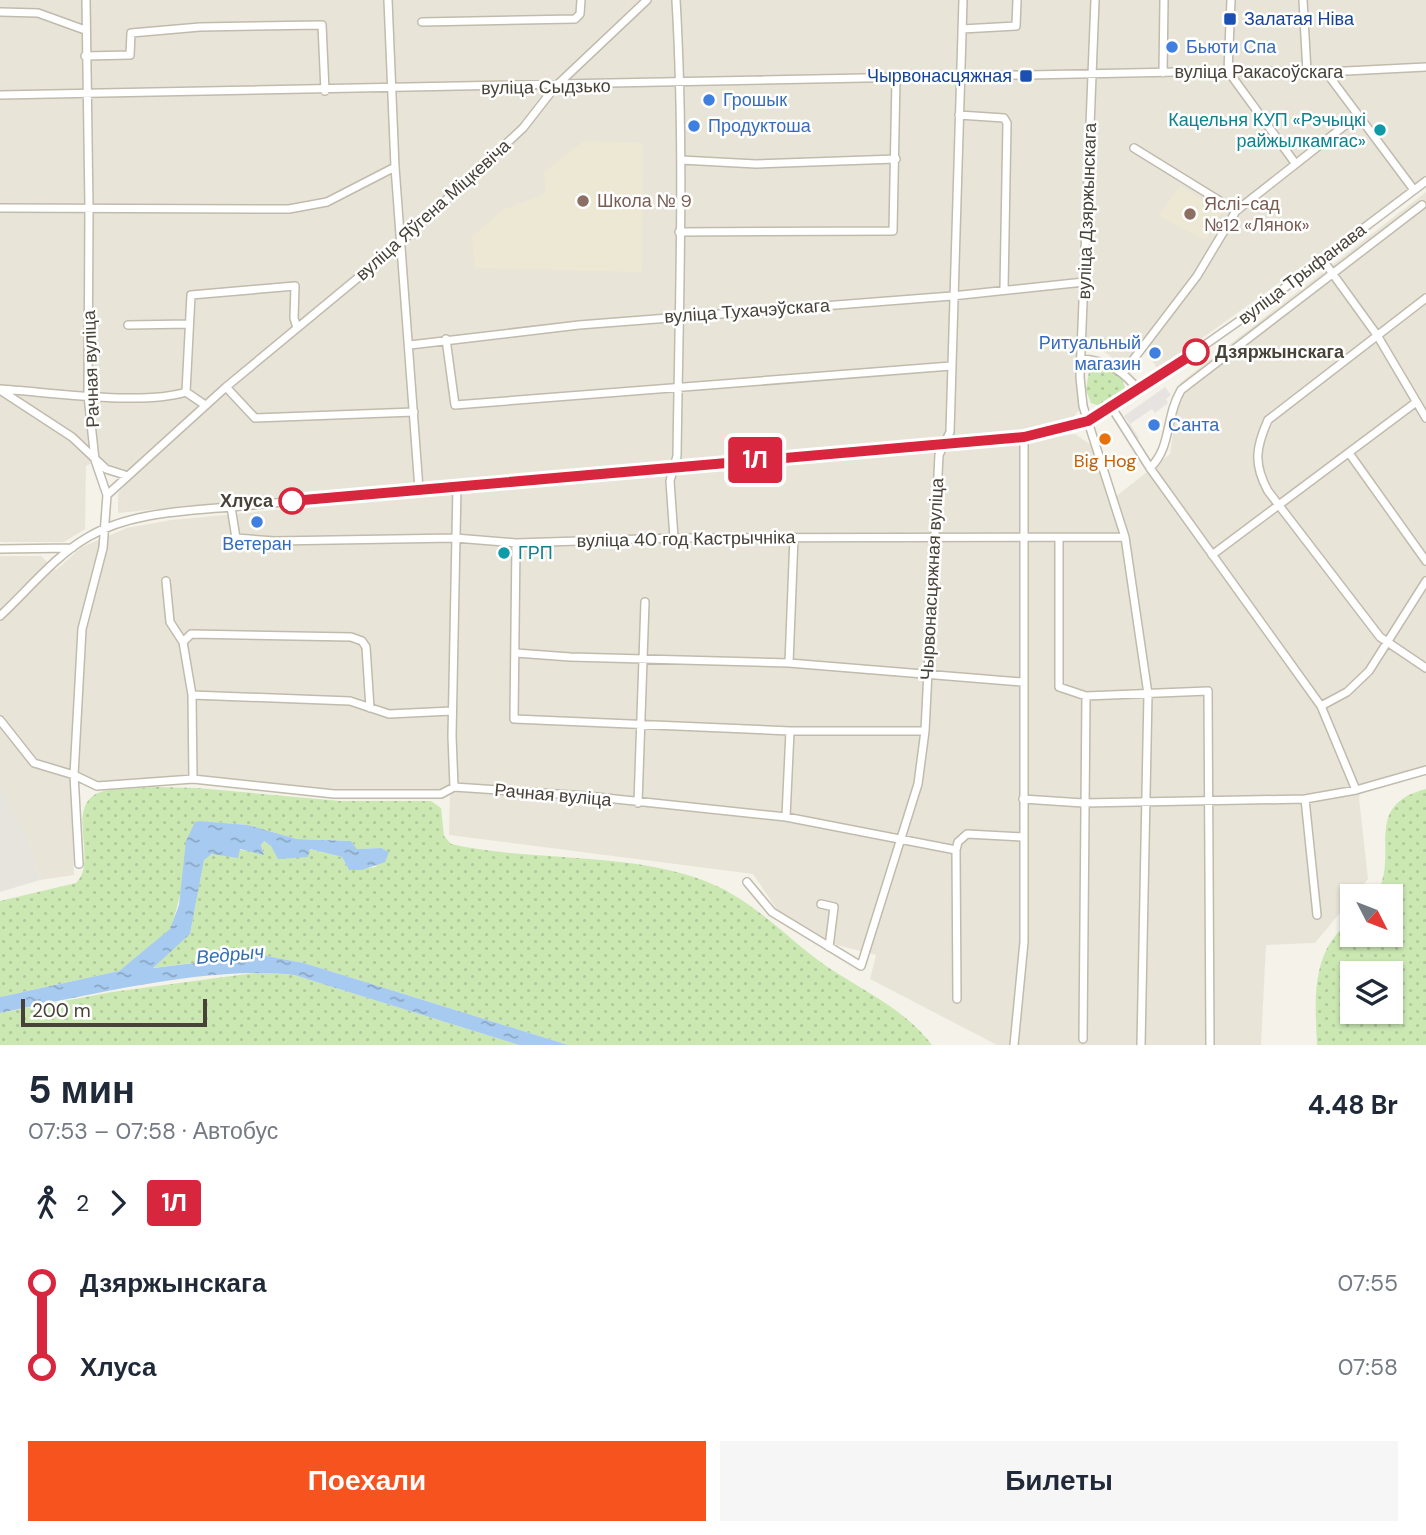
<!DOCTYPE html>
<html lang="ru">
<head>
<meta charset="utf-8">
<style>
	body { margin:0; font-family:"DM Sans",sans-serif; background:#f6f6f7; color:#1f2937; height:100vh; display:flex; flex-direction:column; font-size:26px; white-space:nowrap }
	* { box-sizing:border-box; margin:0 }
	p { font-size:23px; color:#747a83 }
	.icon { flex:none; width:38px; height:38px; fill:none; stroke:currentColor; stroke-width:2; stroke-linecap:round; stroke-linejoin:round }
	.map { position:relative; height:1045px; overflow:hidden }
	.details { display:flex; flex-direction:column; background:#fff; flex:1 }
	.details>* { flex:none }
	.badge { padding:0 14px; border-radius:5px; font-size:24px; line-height:46px }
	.needle { width:46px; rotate:132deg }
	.controls { position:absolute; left:1340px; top:884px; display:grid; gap:14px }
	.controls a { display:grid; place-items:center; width:63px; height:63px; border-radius:0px; background:#fff; box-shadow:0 2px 5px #0004; font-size:35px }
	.scale { position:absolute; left:21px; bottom:18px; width:186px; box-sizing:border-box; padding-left:7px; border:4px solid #484338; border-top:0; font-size:19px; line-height:24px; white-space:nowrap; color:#484338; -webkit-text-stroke:5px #fff; paint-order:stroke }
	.map>.badge { position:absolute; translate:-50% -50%; box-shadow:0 0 0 4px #fff }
	.legs { display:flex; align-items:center; gap:10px; height:77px; padding:0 28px; font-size:23px }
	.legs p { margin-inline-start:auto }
	.overview { display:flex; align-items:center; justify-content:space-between; height:119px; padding:0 28px }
	h1 { font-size:38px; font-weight:700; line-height:52px }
	.action { display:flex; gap:14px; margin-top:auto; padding:14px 28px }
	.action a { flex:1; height:80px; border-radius:0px; background:#f6531e; color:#fff; font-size:28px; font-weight:700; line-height:80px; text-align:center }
	.action a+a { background:#f6f6f7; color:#1f2937 }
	ul { padding:0 28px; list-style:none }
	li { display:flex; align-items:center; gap:24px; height:84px; font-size:26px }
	li i { display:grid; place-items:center; width:10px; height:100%; margin:0 9px; background:currentColor }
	li i::after { content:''; width:18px; height:18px; margin:-9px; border:5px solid; border-radius:50%; background:#fff }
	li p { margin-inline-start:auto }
	li:first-child i { background:linear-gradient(#0000 50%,currentColor 0) }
	li:last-child i { background:linear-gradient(currentColor 50%,#0000 0) }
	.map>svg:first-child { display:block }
	.residential { fill:#e8e5d8 }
	.industrial { fill:#e7e4de }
	.education { fill:#ede8d4 }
	.green { fill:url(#green-dots); fill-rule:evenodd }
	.parking { fill:#e6e4e1 }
	.water { fill:url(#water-ripples) }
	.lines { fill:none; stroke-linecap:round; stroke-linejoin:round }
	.minor-casing { stroke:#c0bbac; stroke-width:10 }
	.minor { stroke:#fff; stroke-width:7 }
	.line-1-casing { stroke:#fff; stroke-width:16 }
	.line-1 { stroke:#d7263d; stroke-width:10 }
	.transit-dot { fill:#1a4fb4; stroke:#fff; stroke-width:2.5 }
	.shop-dot { fill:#3f7fe0; stroke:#fff; stroke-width:2.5 }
	.culture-dot { fill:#0f9aa8; stroke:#fff; stroke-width:2.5 }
	.education-dot { fill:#8d6e63; stroke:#fff; stroke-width:2.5 }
	.stop-1-dot { fill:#fff; stroke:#d7263d; stroke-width:3.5 }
	.food-dot { fill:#e8710a; stroke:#fff; stroke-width:2.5 }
	.labels { text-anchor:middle; stroke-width:5; stroke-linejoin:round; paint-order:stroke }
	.transit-label { font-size:18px; fill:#164399; stroke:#fff; text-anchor:start }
	.shop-label { font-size:18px; fill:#366cbe; stroke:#fff; text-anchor:start }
	.street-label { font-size:18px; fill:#484338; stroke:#fff }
	.culture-label { font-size:18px; fill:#0d838f; stroke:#fff; text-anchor:end }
	.education-label { font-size:18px; fill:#785e54; stroke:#fff; text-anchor:start }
	.stop-label { font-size:18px; font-weight:bold; fill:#484338; stroke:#fff; text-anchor:start }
	.food-label { font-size:18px; fill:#c56008; stroke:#fff }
	.water-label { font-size:19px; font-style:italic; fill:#3270b3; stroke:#fff }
</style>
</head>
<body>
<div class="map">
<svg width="1426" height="1045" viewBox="0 0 1426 1045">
	<defs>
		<pattern id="green-dots" width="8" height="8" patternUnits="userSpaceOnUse" patternTransform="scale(1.75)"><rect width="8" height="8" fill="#cbe8b3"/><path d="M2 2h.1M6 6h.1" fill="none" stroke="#b0c89b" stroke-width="1.8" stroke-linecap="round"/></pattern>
		<pattern id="water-ripples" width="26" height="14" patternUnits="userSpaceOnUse" patternTransform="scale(1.75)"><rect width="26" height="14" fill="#a7cbf0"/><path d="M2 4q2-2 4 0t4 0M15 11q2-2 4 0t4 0" fill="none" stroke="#8aa6c3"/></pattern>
	</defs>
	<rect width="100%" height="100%" fill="#f4f2e9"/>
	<path class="residential" d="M 0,0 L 1426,0 L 1426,177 L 1158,370 L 1141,342 L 1124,365 L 1087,341 L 1076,340 L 1079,410 L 1070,422 L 1024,432 L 418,483 L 118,513 L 118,493 L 134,476 L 98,460 L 86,466 L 85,529 L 64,542 L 0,542 Z
		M 1426,192 L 1426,766 L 1362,785 L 1359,798 L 1368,879 L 1315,943 L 1266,945 L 1261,1045 L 997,1045 L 870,979 L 876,955 L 833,944 L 778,911 L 753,874 L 449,835 L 450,795 L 446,789 L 334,791 L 195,775 L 97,783 L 71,770 L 74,875 L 40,880 L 28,839 L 0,786 L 0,556 L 41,556 L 56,570 L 82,547 L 127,528 L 171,520 L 1075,434 L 1091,445 L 1110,501 L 1170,454 L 1180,383 Z"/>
	<path class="industrial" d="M 0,785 L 28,839 L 40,880 L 0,892 Z"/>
	<path class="education" d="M 584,141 L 643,143 L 642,272 L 475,268 L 472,237 L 503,210 L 546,193 L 544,172 Z
		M 1180,186 L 1222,212 L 1205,240 L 1159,216 Z"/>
	<path class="green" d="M 1098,363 L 1120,375 L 1125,387 L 1122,394 L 1100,406 L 1091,403 L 1086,390 L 1089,371 Z
		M 153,787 L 197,788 L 340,801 L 431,801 L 441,808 L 444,836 L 451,844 C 534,863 642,850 719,887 C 760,907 789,940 826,966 C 863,991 905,1009 932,1045 L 568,1045 L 304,963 L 261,955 L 151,968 L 190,934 L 204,859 C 222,846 244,849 264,854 L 261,844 L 264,841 L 271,846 L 309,849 L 342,857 L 349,870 L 376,867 L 381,848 L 357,849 L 351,841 L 297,839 L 248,825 L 200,821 L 171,929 L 119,971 L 0,997 L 0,901 L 76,883 C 100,860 61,802 104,791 C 119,788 137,789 153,787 Z
		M 1426,789 L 1426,1045 L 1317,1045 C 1315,998 1310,950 1353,919 L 1353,934 L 1391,934 L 1391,896 L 1375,896 C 1402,856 1359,806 1426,789 ZM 1391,973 L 1391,1012 L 1353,1012 L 1353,973 Z
		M 262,972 L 294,975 L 519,1045 L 0,1045 L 0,1013 L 112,992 Z"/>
	<path class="parking" d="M 1165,387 L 1171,395 L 1166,399 L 1168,403 L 1155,413 L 1152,409 L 1130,424 L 1139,438 L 1136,441 L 1125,426 L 1129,423 L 1124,416 Z"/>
	<path class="water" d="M 200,821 L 248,825 L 297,839 L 351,841 L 357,849 L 381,848 L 389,852 L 385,862 L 362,870 L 349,870 L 342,857 L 310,849 L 308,857 L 278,859 L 271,846 L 264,841 L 261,845 L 264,855 L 240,849 L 238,858 L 212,854 L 204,860 L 190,934 L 153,968 L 261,955 L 304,963 L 568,1045 L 519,1045 L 294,975 C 208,965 87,996 0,1013 L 0,997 L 119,971 L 170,929 L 179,905 L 186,841 L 195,822 Z"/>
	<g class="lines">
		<defs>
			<path id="minor" d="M 388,0 L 395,167 L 419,489
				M 1095,0 L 1080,377 L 1083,406 L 1125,537 L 1148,694 L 1141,1045
				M 1303,0 L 1307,72
				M 0,12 L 38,13 L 85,30
				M 422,22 L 575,19 L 580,14 L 581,0
				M 962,29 L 1016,26 L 1017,0
				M 85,56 L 130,55 L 131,33 L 200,27 L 322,25 L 325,91
				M 1228,71 L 1295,163
				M 1228,71 L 1231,0
				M 1326,72 L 1414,190
				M 1163,73 L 1164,0
				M 0,95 L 1228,71 L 1326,72 L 1426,67
				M 959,115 L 1004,118 L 1007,123 L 1004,289
				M 1134,148 L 1236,211
				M 681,160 L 756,164 L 896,159
				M 0,208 L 289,209 L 327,202 L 395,167
				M 679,232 L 893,231 L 896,79
				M 1322,259 L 1377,335 L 1426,418
				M 1426,298 L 1268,420 C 1256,447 1253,464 1268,491 L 1380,637 L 1426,668
				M 128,325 L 189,324
				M 446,339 L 455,405 L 951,366
				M 410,345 L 579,325 L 952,296 L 1084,282
				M 1080,359 C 1106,360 1123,370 1139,391
				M 1123,373 L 1197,276 L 1236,211 L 1358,115
				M 226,387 L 255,418 L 414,412
				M 0,389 C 48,392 143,406 186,392 L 205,405
				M 0,390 L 72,437 L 106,469 L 128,476
				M 186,392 L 191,295 L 295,286 L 294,318 L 297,328
				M 1112,408 L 1150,468 L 1321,706 L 1356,790
				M 1349,453 L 1426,561
				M 1150,468 C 1172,447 1165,417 1181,390 L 1422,205
				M 107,495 L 226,387 L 400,243 L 523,128 L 555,87 L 647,0
				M 231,507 L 236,538 L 274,541 L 455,538 L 516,543 L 674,538 L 1125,537
				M 674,538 L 670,481 L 677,456 C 679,304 685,152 676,0
				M 1059,538 L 1059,687 L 1086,696 L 1208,691 L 1210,1045
				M 516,543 L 514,719 L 790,731 L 925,731
				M 0,549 L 72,548
				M 1212,555 L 1415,403
				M 166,581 L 170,622 L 183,642
				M 0,616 C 28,590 55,556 88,537 C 132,511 191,511 241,506 L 1024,437 L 1088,421 L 1139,391 L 1259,307 L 1426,181
				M 516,653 L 570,657 L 789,663 L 1022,682
				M 789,663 L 794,537
				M 192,695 L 350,701 L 389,714 L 452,711
				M 1321,706 L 1347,692 L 1369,671 L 1426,581
				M 0,720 L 34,763 L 74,775 L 97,786 L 193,779 L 334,794 L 441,794 L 454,787 L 587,796 L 786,817 L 956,850 L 958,842 L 967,834 L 1023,837
				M 193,779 L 192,695 L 183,642 L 191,634 L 351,637 L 362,641 L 366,647 L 370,708
				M 454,787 L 452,736 L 457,486
				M 1023,799 L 1083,803 L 1305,799 L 1356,790 L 1426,770
				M 1305,799 L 1317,915
				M 638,803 L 645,602
				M 786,817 L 790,731
				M 956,850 L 957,999
				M 79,864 L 74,775 L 82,629 L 103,548 L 107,495 L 95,460 L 88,396 L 89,207 L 86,0
				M 747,882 L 772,912 L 861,966 L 918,784 L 925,731 L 939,455 L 950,432 L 963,0
				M 821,904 L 834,907 L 829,947
				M 1083,1039 L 1086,696
				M 1014,1045 L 1024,942 L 1024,437"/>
		</defs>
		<use href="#minor" class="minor-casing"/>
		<use href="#minor" class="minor"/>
	</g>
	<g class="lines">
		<defs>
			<path id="line-1" d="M 292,501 L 1024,437 L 1088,421 L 1196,352"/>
		</defs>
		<use href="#line-1" class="line-1-casing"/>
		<use href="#line-1" class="line-1"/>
	</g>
	<g class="transit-dot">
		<rect x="1223" y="12" width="14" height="14" rx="3.5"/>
		<rect x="1019" y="69" width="14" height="14" rx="3.5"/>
	</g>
	<g class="shop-dot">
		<circle cx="1172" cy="47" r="7"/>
		<circle cx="709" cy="100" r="7"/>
		<circle cx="694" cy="126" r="7"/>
		<circle cx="1155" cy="353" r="7"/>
		<circle cx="1154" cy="425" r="7"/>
		<circle cx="257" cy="522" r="7"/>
	</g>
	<g class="culture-dot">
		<circle cx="1380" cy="130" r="7"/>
		<circle cx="504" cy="553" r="7"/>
	</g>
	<g class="education-dot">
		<circle cx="583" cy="201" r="7"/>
		<circle cx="1190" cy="214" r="7"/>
	</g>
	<g class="stop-1-dot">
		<circle cx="1196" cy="352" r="12"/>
		<circle cx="292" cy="501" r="12"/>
	</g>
	<circle class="food-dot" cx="1105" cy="439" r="7"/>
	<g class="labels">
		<g class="transit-label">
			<text x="1244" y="25">Залатая Ніва</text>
			<text x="1012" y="82" text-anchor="end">Чырвонасцяжная</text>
		</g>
		<g class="shop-label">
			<text x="1186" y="53">Бьюти Спа</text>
			<text x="723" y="106">Грошык</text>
			<text x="708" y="132">Продуктоша</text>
			<text x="1141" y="349" text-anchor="end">Ритуальный<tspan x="1141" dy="21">магазин</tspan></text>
			<text x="1168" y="431">Санта</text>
			<text x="257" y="550" text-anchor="middle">Ветеран</text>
		</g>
		<g class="street-label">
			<text x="1259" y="78">вуліца Ракасоўскага</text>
			<text transform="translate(546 87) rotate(-1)" y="6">вуліца Сыдзько</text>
			<text transform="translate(433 210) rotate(-42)" y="6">вуліца Яўгена Міцкевіча</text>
			<text transform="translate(1087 211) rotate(-88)" y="6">вуліца Дзяржынскага</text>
			<text transform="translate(1302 274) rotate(-37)" y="6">вуліца Трыфанава</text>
			<text transform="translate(747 311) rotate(-4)" y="6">вуліца Тухачэўскага</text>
			<text transform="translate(91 369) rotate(-92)" y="6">Рачная вуліца</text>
			<text transform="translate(686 539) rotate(-1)" y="6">вуліца 40 год Кастрычніка</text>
			<text transform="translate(932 579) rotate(-87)" y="6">Чырвонасцяжная вуліца</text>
			<text transform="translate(553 795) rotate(5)" y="6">Рачная вуліца</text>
		</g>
		<g class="culture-label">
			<text x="1366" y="126">Кацельня КУП «Рэчыцкі<tspan x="1366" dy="21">райжылкамгас»</tspan></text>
			<text x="518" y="559" text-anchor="start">ГРП</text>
		</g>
		<g class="education-label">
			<text x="597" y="207">Школа № 9</text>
			<text x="1204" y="210">Яслі-сад<tspan x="1204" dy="21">№12 «Лянок»</tspan></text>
		</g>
		<g class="stop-label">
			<text x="1215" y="358">Дзяржынскага</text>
			<text x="273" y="507" text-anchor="end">Хлуса</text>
		</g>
		<g class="food-label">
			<text x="1105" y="467">Big Hog</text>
		</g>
		<g class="water-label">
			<text transform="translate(230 954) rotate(-5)" y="7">Ведрыч</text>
		</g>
	</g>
</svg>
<div class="controls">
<a><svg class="needle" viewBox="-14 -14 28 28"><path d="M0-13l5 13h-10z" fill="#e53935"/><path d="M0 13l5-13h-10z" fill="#747a83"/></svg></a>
<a><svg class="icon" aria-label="layers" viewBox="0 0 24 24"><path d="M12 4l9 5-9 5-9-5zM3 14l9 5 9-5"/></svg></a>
</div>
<div class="scale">200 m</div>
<b class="badge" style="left:755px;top:460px;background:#d7263d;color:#fff">1Л</b>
</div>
<section class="details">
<div class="overview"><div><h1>5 мин</h1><p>07:53 – 07:58 · Автобус</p></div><b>4.48 Br</b></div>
<div class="legs"><svg class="icon" aria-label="walk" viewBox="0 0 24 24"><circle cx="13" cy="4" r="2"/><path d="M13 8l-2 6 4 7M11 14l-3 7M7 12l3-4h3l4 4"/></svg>2<svg class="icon" aria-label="forward" viewBox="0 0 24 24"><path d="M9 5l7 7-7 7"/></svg><b class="badge" style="background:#d7263d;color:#fff">1Л</b></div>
<ul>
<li><i style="color:#d7263d"></i><b>Дзяржынскага</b><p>07:55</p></li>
<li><i style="color:#d7263d"></i><b>Хлуса</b><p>07:58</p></li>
</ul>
<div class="action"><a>Поехали</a><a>Билеты</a></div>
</section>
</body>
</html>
